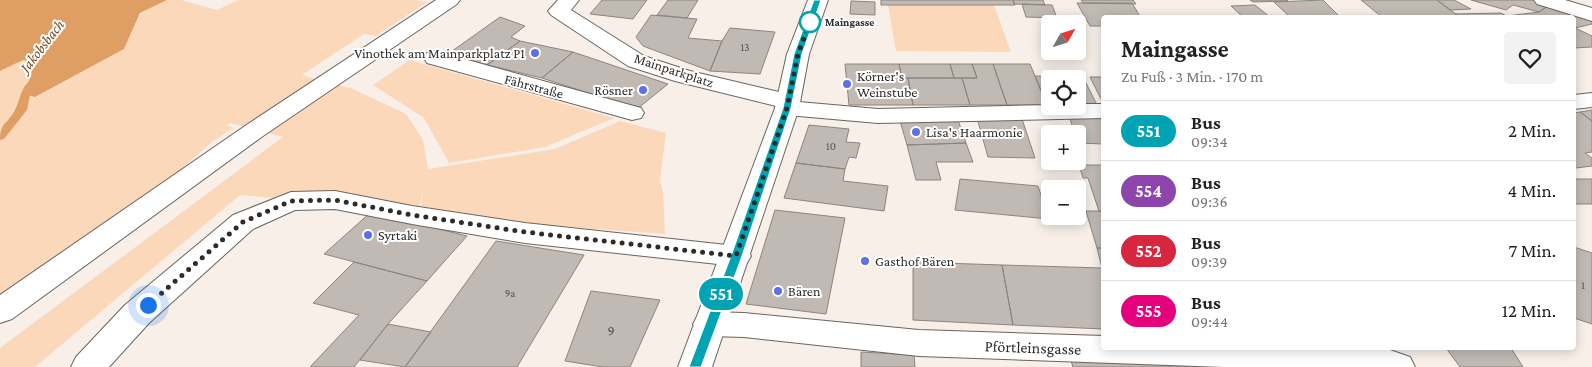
<!DOCTYPE html>
<html lang="de">
<head>
<meta charset="utf-8">
<style>
	body { margin:0; font-family:"Crimson Pro",serif; background:#f2f2f2; color:#222; height:100vh; display:flex; flex-direction:column; font-size:19px; white-space:nowrap }
	* { box-sizing:border-box; margin:0 }
	p { font-size:16px; color:#767676 }
	.icon { flex:none; width:28px; height:28px; fill:none; stroke:currentColor; stroke-width:2; stroke-linecap:round; stroke-linejoin:round }
	.map { position:relative; flex:1; overflow:hidden }
	.side { position:absolute; left:1101px; top:15px; width:475px; height:335px; display:flex; flex-direction:column; background:#fff; border-radius:5px; box-shadow:0 2px 12px #0003 }
	.side>* { flex:none }
	.badge { padding:0 10px; border-radius:16px; font-size:18px; line-height:32px }
	.needle { width:32px; rotate:51deg }
	.buttons { position:absolute; left:1041px; top:15px; display:grid; gap:10px }
	.buttons a { display:grid; place-items:center; width:45px; height:45px; border-radius:5px; background:#fff; box-shadow:0 2px 12px #0003; font-size:25px }
	.you { position:absolute; width:25px; height:25px; margin:-12px; border:4px solid #fff; border-radius:50%; background:#1a73e8; box-shadow:0 0 0 8px #1a73e833 }
	.map>.badge { position:absolute; translate:-50% -50%; box-shadow:0 0 0 2px #fff }
	.round { display:grid; place-items:center; flex:none; width:52px; height:52px; border-radius:5px; background:#f2f2f2 }
	.head { display:flex; align-items:center; justify-content:space-between; height:85px; padding:0 20px }
	h1 { font-size:24px; font-weight:700; line-height:38px }
	ul { padding:0; list-style:none }
	li { display:flex; align-items:center; gap:15px; height:60px; padding:0 20px; border-top:1px solid #e0e0e0 }
	li div { flex:1 }
	li b { display:block; font-size:19px }
	li em { font-style:normal }
	li .badge { min-width:55px; font-weight:700; text-align:center }
	.map>svg:first-child { display:block }
	.green { fill:#fcd8ba }
	.water { fill:#df9f64 }
	.lines { fill:none; stroke-linecap:round; stroke-linejoin:round }
	.stream { fill:#df9f64; fill-rule:evenodd }
	.building { fill:#c1b9b3; stroke:#8c857f }
	.minor-casing { stroke:#6b645e; stroke-width:2 }
	.tertiary-casing { stroke:#6b645e; stroke-width:2 }
	.secondary-casing { stroke:#6b645e; stroke-width:2 }
	.minor { fill:#fff; fill-rule:evenodd }
	.tertiary { fill:#fff; fill-rule:evenodd }
	.secondary { fill:#fff; fill-rule:evenodd }
	.line { fill:#00a3b4; stroke:#fff }
	.walk { stroke:#2e2b29; stroke-width:5; stroke-dasharray:0 9 }
	.stop-dot { fill:#fff; stroke:#00a3b4; stroke-width:2.5 }
	.poi-dot { fill:#5c70e7; stroke:#fff; stroke-width:2 }
	.labels { text-anchor:middle; stroke-width:4; stroke-linejoin:round; paint-order:stroke }
	.far-stop-label { font-size:11px; font-weight:bold; fill:#2e2b29; stroke:#fff; text-anchor:start }
	.number-label { font-size:11px; fill:#534e4c }
	.poi-label { font-size:14px; fill:#2e2b29; stroke:#fff; text-anchor:start }
	.street-label { font-size:14px; fill:#2e2b29; stroke:#fff }
	.near-number-label { font-size:14px; fill:#534e4c }
	.water-label { font-size:15px; font-style:italic; fill:#754a1f; stroke:#fff }
	.near-street-label { font-size:16px; fill:#2e2b29; stroke:#fff }
</style>
</head>
<body>
<div class="map">
<svg width="1592" height="367" viewBox="0 0 1592 367">
	<rect width="100%" height="100%" fill="#f7efe8"/>
	<path class="green" d="M 167,0 L 181,0 L 217,10 L 238,0 L 416,0 L 427,2 L 376,36 L 364,34 L 302,75 L 353,89 L 406,114 L 423,140 L 428,169 L 555,149 L 620,121 L 666,133 L 660,180 L 663,192 L 665,234 L 529,224 L 420,211 L 424,188 L 418,212 L 240,195 L 35,367 L 0,367 L 0,348 L 283,137 L 230,123 L 227,125 L 233,128 L 213,141 L 180,170 L 0,296 L 0,71 L 22,60 L 36,60 L 25,93 L 36,97 L 124,49 L 141,13 Z
		M 888,5 L 994,5 L 1011,52 L 896,51 Z
		M 410,60 L 614,118 L 545,147 L 449,163 L 424,118 L 373,85 Z"/>
	<path class="water" d="M 0,0 L 167,0 L 140,13 L 124,49 L 35,97 L 25,94 L 35,61 L 23,60 L 0,71 Z"/>
	<g class="lines">
		<path class="stream" d="M 36,78 L 41,81 L 30,95 L 27,110 L 4,139 L 0,140 C 0,122 8,124 15,110 C 21,99 21,82 36,78 Z"/>
	</g>
	<path class="building" d="M 602,0 L 647,0 L 633,19 L 590,14 Z
		M 668,0 L 698,0 L 687,18 L 657,15 Z
		M 881,0 L 1013,0 L 1015,5 L 881,5 Z
		M 1013,0 L 1043,0 L 1045,5 L 1014,4 Z
		M 1081,0 L 1133,0 L 1136,4 L 1083,3 Z
		M 1250,0 L 1287,0 L 1288,1 L 1253,2 Z
		M 1323,0 L 1341,18 L 1291,18 L 1274,2 Z
		M 1361,0 L 1437,0 L 1461,18 L 1383,18 Z
		M 1437,0 L 1454,0 L 1471,9 L 1450,10 Z
		M 1471,0 L 1537,0 L 1551,4 L 1539,12 L 1513,5 L 1506,10 Z
		M 851,1 L 875,2 L 875,15 L 850,14 Z
		M 1077,3 L 1132,3 L 1141,18 L 1104,18 L 1104,26 L 1090,26 Z
		M 1022,4 L 1052,5 L 1057,18 L 1026,17 Z
		M 1551,4 L 1592,18 L 1592,24 L 1575,28 L 1592,36 L 1592,47 L 1574,48 L 1574,18 L 1507,16 L 1539,12 Z
		M 1255,5 L 1271,18 L 1244,18 L 1231,6 Z
		M 1501,13 L 1510,18 L 1461,18 L 1455,14 Z
		M 651,15 L 697,19 L 688,38 L 722,41 L 710,71 L 643,46 L 636,37 Z
		M 500,17 L 525,26 L 511,37 L 520,41 L 487,65 L 448,54 Z
		M 730,28 L 775,32 L 760,74 L 710,71 L 722,41 Z
		M 520,41 L 573,52 L 542,78 L 487,65 Z
		M 573,52 L 668,84 L 637,109 L 542,78 Z
		M 845,64 L 899,64 L 902,78 L 908,78 L 913,105 L 849,105 Z
		M 899,64 L 950,64 L 954,78 L 902,78 Z
		M 950,64 L 972,64 L 977,78 L 954,78 Z
		M 972,64 L 993,64 L 1007,105 L 970,105 L 962,78 L 977,78 Z
		M 993,64 L 1030,64 L 1047,105 L 1007,105 Z
		M 1035,76 L 1083,77 L 1097,105 L 1078,105 L 1078,79 L 1050,79 L 1050,105 L 1047,105 Z
		M 1090,77 L 1104,77 L 1104,105 Z
		M 908,78 L 962,78 L 970,105 L 913,105 Z
		M 1592,110 L 1592,121 L 1580,112 Z
		M 1580,112 L 1592,121 L 1592,152 L 1585,153 L 1592,158 L 1592,166 L 1576,168 L 1574,166 L 1574,113 Z
		M 1069,116 L 1104,117 L 1104,144 L 1078,143 L 1078,134 L 1075,134 Z
		M 977,118 L 1022,119 L 1035,158 L 988,157 Z
		M 958,120 L 966,143 L 907,145 L 900,121 Z
		M 809,125 L 849,129 L 846,142 L 860,143 L 856,158 L 849,157 L 845,169 L 796,163 Z
		M 966,143 L 973,162 L 936,162 L 941,180 L 916,180 L 907,145 Z
		M 796,163 L 845,169 L 843,181 L 888,186 L 884,211 L 784,198 Z
		M 1079,165 L 1104,165 L 1104,211 L 1099,211 L 1088,178 L 1083,178 Z
		M 960,179 L 1038,186 L 1049,219 L 955,210 Z
		M 1574,179 L 1592,179 L 1592,204 L 1574,204 Z
		M 775,210 L 845,218 L 826,314 L 746,304 Z
		M 1086,211 L 1104,211 L 1104,248 L 1097,248 Z
		M 371,212 L 467,236 L 427,281 L 324,254 Z
		M 496,241 L 584,255 L 517,367 L 405,367 Z
		M 1574,247 L 1592,253 L 1592,324 L 1574,318 Z
		M 1097,248 L 1104,248 L 1104,278 L 1102,268 Z
		M 354,262 L 427,281 L 388,324 L 354,367 L 310,367 L 359,315 L 313,303 Z
		M 913,262 L 1002,265 L 1013,325 L 913,320 Z
		M 1002,265 L 1102,268 L 1104,278 L 1104,329 L 1013,325 Z
		M 591,291 L 660,300 L 630,367 L 603,367 L 565,361 Z
		M 388,324 L 431,332 L 405,367 L 360,360 Z
		M 1446,348 L 1511,348 L 1523,367 L 1460,367 Z
		M 861,352 L 914,355 L 915,367 L 861,367 Z
		M 1070,358 L 1291,367 L 1073,367 Z"/>
	<g class="lines">
		<defs>
			<path id="minor" d="M 558,0 L 579,0 L 571,10 L 644,56 L 690,71 L 796,96 L 799,102 L 878,109 L 1050,105 L 1078,106 L 1078,104 L 1104,104 L 1104,118 L 878,123 L 787,115 L 778,113 L 775,108 L 776,106 L 675,81 L 628,66 L 551,15 L 548,11 Z
				M 1534,0 L 1565,0 L 1592,8 L 1592,21 L 1537,4 Z
				M 435,51 L 641,108 L 644,113 L 641,118 L 632,120 L 427,63 L 424,58 L 427,53 Z
				M 1592,93 L 1592,107 L 1574,109 L 1574,95 Z
				M 335,191 L 412,206 L 525,223 L 736,246 L 747,249 L 751,256 L 747,263 L 736,266 L 525,243 L 412,224 L 335,209 L 295,210 L 253,229 L 149,323 L 109,367 L 71,367 L 76,357 L 125,305 L 233,215 L 291,192 Z
				M 710,312 L 744,313 L 919,330 L 1104,336 L 1104,348 L 1387,349 L 1410,357 L 1415,367 L 1224,367 L 919,356 L 744,337 L 710,336 L 698,333 L 693,324 L 698,315 Z"/>
			<path id="tertiary" d="M 808,0 L 828,0 L 809,54 L 799,108 L 712,367 L 678,367 L 775,108 L 787,54 Z"/>
			<path id="secondary" d="M 436,0 L 460,0 L 457,4 L 263,136 L 12,319 L 0,323 L 0,295 L 245,126 Z"/>
		</defs>
		<use href="#minor" class="minor-casing"/>
		<use href="#tertiary" class="tertiary-casing"/>
		<use href="#secondary" class="secondary-casing"/>
		<use href="#minor" class="minor"/>
		<use href="#tertiary" class="tertiary"/>
		<use href="#secondary" class="secondary"/>
	</g>
	<path class="line" d="M 814,0 L 821,0 L 802,54 L 791,108 L 742,256 L 701,367 L 689,367 L 731,256 L 783,108 L 794,54 Z"/>
	<g class="lines">
		<path class="walk" d="M 148,305 L 243,222 L 291,201 L 335,200 L 412,215 L 525,232 L 736,256 L 787,108 L 798,54 L 810,22"/>
	</g>
	<circle class="stop-dot" cx="810" cy="22" r="10"/>
	<g class="poi-dot">
		<circle cx="535" cy="53" r="5"/>
		<circle cx="847" cy="84" r="5"/>
		<circle cx="643" cy="90" r="5"/>
		<circle cx="916" cy="132" r="5"/>
		<circle cx="368" cy="235" r="5"/>
		<circle cx="865" cy="261" r="5"/>
		<circle cx="778" cy="291" r="5"/>
	</g>
	<g class="labels">
		<g class="far-stop-label">
			<text x="825" y="26">Maingasse</text>
		</g>
		<g class="number-label">
			<text x="745" y="51">13</text>
			<text x="831" y="150">10</text>
			<text x="1583" y="289">1</text>
			<text x="510" y="297">9a</text>
		</g>
		<g class="poi-label">
			<text x="525" y="58" text-anchor="end">Vinothek am Mainparkplatz P1</text>
			<text x="857" y="81">Körner's<tspan x="857" dy="16">Weinstube</tspan></text>
			<text x="633" y="95" text-anchor="end">Rösner</text>
			<text x="926" y="137">Lisa's Haarmonie</text>
			<text x="378" y="240">Syrtaki</text>
			<text x="875" y="266">Gasthof Bären</text>
			<text x="788" y="296">Bären</text>
		</g>
		<g class="street-label">
			<text transform="translate(674 70) rotate(18)" y="5">Mainparkplatz</text>
			<text transform="translate(534 86) rotate(15)" y="5">Fährstraße</text>
		</g>
		<g class="near-number-label">
			<text x="611" y="335">9</text>
		</g>
		<g class="water-label">
			<text transform="translate(42 46) rotate(-52)" y="5">Jakobsbach</text>
		</g>
		<g class="near-street-label">
			<text transform="translate(1033 347) rotate(2)" y="6">Pförtleinsgasse</text>
		</g>
	</g>
</svg>
<div class="buttons">
<a><svg class="needle" viewBox="-14 -14 28 28"><path d="M0-13l5 13h-10z" fill="#e53935"/><path d="M0 13l5-13h-10z" fill="#767676"/></svg></a>
<a><svg class="icon" aria-label="locate" viewBox="0 0 24 24"><circle cx="12" cy="12" r="6"/><path d="M12 2v4M12 18v4M2 12h4M18 12h4"/></svg></a>
<a>+</a>
<a>−</a>
</div>
<div class="you" style="left:148px;top:305px"></div>
<b class="badge" style="left:721px;top:294px;background:#00a3b4;color:#fff">551</b>
<section class="side">
<div class="head"><div><h1>Maingasse</h1><p>Zu Fuß · 3 Min. · 170 m</p></div><a class="round"><svg class="icon" aria-label="heart" viewBox="0 0 24 24"><path d="M12 20l-8-8c-3-5 5-10 8-4 3-6 11-1 8 4z"/></svg></a></div>
<ul>
<li><span class="badge" style="background:#00a3b4;color:#fff">551</span><div><b>Bus</b><p>09:34</p></div><em>2 Min.</em></li>
<li><span class="badge" style="background:#8e44ad;color:#fff">554</span><div><b>Bus</b><p>09:36</p></div><em>4 Min.</em></li>
<li><span class="badge" style="background:#d7263d;color:#fff">552</span><div><b>Bus</b><p>09:39</p></div><em>7 Min.</em></li>
<li><span class="badge" style="background:#e6007e;color:#fff">555</span><div><b>Bus</b><p>09:44</p></div><em>12 Min.</em></li>
</ul>
</section>
</div>
</body>
</html>
